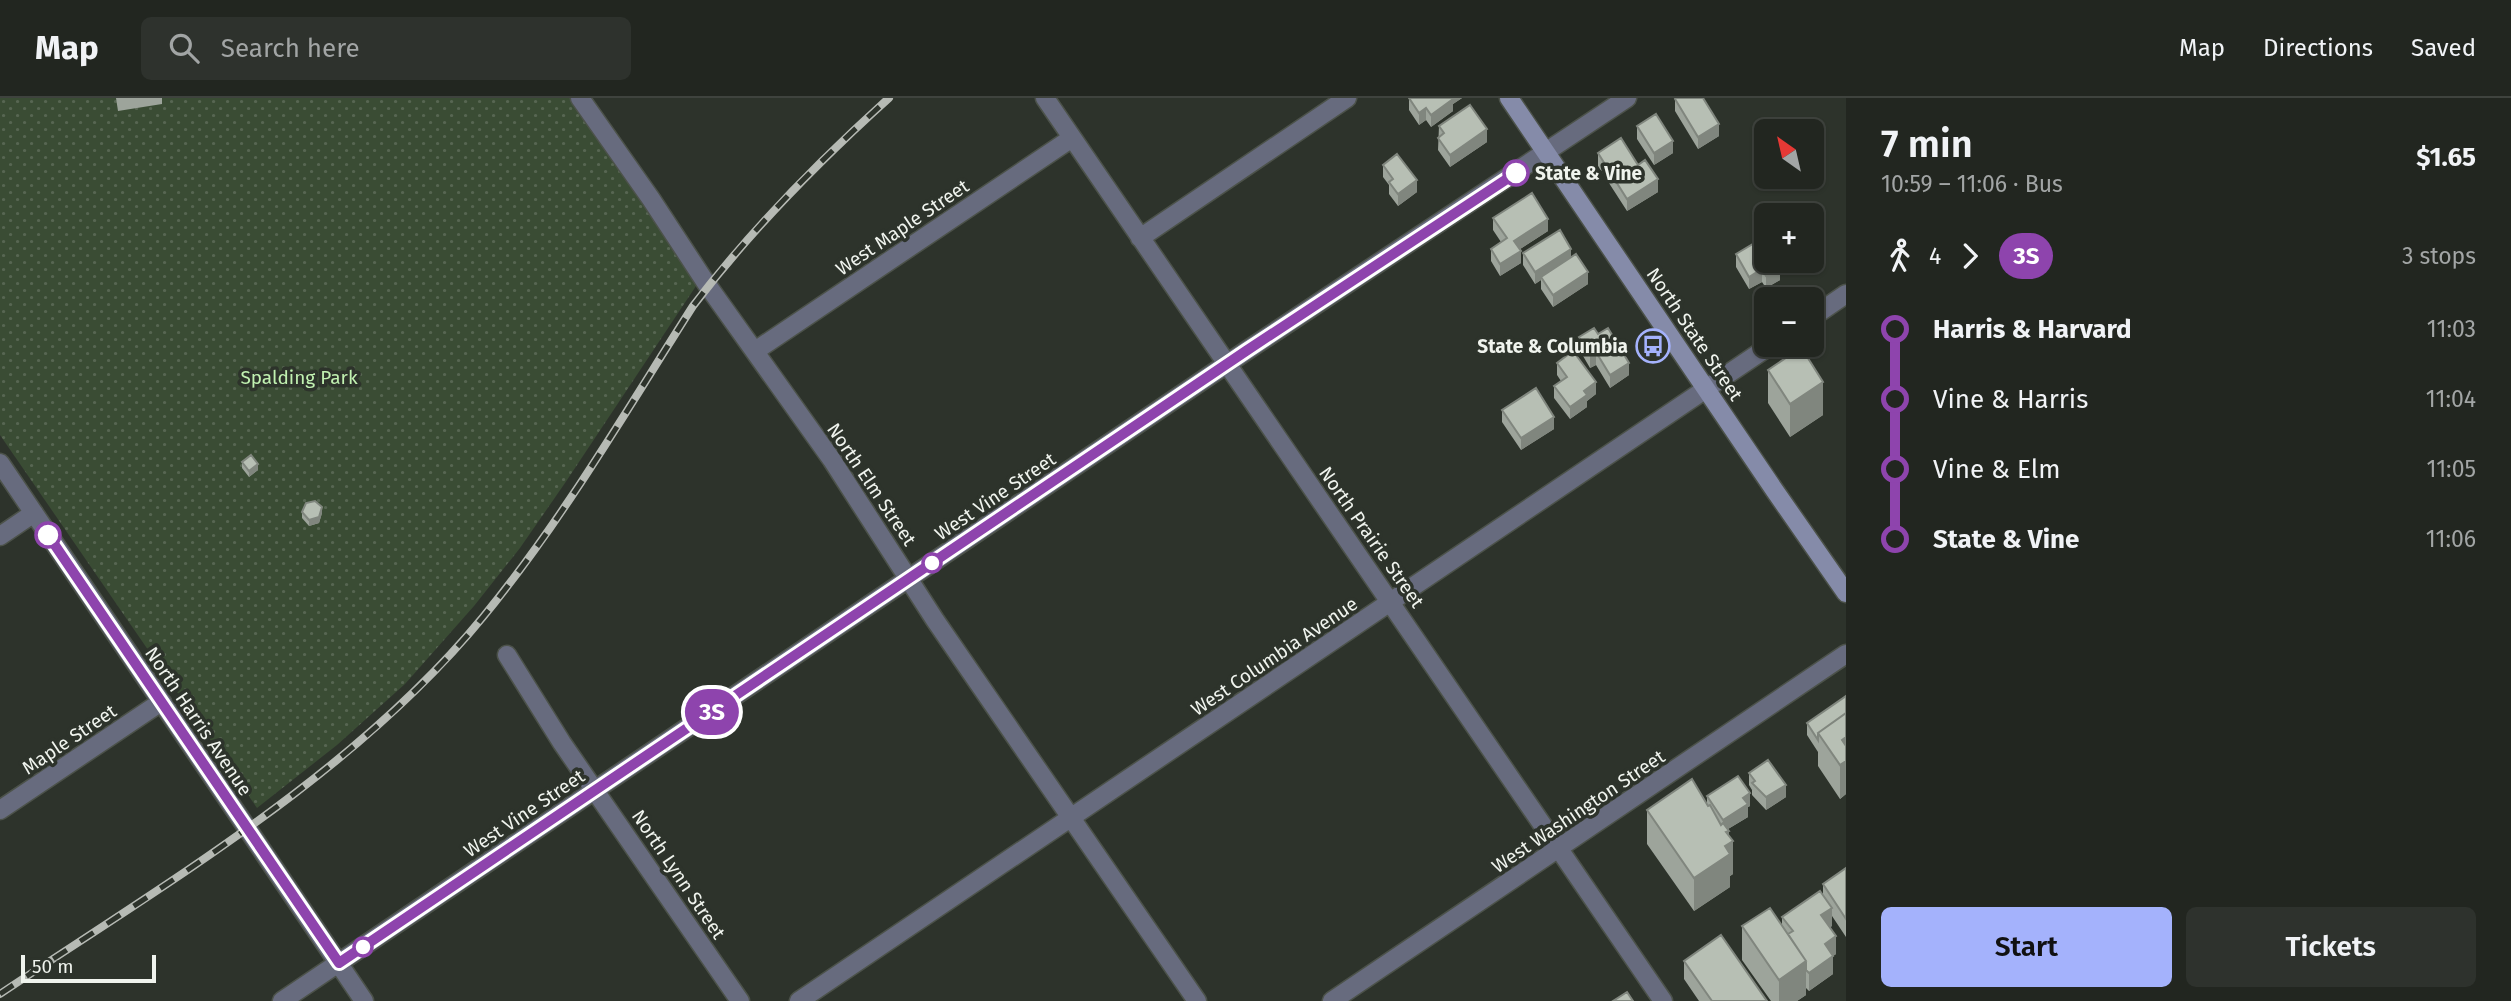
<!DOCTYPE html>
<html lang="en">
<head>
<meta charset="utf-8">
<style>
	body { margin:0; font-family:"Fira Sans",sans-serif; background:#2e322d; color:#f1f3f6; height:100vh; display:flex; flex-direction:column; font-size:26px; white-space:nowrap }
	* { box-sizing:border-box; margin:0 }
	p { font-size:23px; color:#a2a5a5 }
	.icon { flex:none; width:38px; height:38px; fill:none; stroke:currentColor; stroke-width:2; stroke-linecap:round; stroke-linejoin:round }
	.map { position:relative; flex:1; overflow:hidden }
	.panel { display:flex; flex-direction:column; background:#222620; width:665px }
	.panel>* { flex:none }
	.badge { padding:0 14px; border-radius:23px; font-size:24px; line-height:46px }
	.needle { width:46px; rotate:326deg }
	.fabs { position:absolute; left:1754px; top:21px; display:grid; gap:14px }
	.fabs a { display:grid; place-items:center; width:70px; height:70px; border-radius:10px; background:#222620; box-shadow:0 2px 5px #0004,0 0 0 2px #3f433e; font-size:35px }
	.scale { position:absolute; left:21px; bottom:18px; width:135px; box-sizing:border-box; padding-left:7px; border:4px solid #f0f4ee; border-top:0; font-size:19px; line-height:24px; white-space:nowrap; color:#f0f4ee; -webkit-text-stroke:5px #2d332b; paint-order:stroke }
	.map>.badge { position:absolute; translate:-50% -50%; box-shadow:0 0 0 4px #fff }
	.legs { display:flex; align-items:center; gap:10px; height:77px; padding:0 35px; font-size:23px }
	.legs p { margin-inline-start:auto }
	.head { display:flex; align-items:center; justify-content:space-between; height:119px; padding:0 35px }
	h1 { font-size:38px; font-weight:600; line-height:52px }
	.button { display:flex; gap:14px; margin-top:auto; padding:14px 35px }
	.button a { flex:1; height:80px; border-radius:10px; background:#a4b2fc; color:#111; font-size:28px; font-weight:600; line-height:80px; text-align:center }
	.button a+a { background:#2e322d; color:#f1f3f6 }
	ul { padding:0 35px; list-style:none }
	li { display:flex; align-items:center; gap:24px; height:70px; font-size:26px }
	li i { display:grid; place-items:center; width:10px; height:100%; margin:0 9px; background:currentColor }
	li i::after { content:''; width:18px; height:18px; margin:-9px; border:5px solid; border-radius:50%; background:#222620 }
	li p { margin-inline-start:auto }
	li:first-child i { background:linear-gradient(#0000 50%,currentColor 0) }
	li:last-child i { background:linear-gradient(currentColor 50%,#0000 0) }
	header { display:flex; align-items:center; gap:42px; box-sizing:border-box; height:98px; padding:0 35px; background:#222620; border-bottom:2px solid #3f433e }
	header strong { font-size:33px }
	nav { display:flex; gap:38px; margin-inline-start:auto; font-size:24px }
	.search { width:490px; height:63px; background:#2e322d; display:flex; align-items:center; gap:18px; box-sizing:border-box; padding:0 24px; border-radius:10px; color:#a2a5a5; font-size:26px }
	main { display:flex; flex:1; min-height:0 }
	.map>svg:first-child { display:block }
	.park { fill:url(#park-dots) }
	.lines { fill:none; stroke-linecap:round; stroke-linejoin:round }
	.minor-casing { stroke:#4c524a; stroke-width:21 }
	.secondary-casing { stroke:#4c524a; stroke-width:21 }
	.minor { stroke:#676b7e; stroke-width:18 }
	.secondary { stroke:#858ba9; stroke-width:18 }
	.rail-casing { stroke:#b6bab4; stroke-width:8 }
	.rail { stroke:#2d332b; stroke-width:5; stroke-dasharray:16; stroke-linecap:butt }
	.wall { fill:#9da49b }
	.shaded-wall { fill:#80867e }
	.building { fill:#b7bfb4; stroke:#80867e; stroke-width:2 }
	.line-1-casing { stroke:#fff; stroke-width:16 }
	.line-1 { stroke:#8e44ad; stroke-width:10 }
	.stop-1-dot { fill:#fff; stroke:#8e44ad; stroke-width:3.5 }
	.labels { text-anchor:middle; stroke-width:7; stroke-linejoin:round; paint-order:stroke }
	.stop-label { font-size:19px; font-weight:bold; fill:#f0f4ee; stroke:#2d332b; text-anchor:start }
	.street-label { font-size:19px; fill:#f0f4ee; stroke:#2d332b }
	.poi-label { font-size:19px; font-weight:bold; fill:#f0f4ee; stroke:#2d332b; text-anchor:end }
	.park-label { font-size:19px; fill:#c1f1b1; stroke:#2d332b }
</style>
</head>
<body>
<header>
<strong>Map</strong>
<div class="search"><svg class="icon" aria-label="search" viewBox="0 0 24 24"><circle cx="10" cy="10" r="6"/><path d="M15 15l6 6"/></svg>Search here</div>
<nav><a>Map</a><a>Directions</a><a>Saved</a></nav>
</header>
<main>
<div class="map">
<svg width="1846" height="903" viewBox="0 0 1846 903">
	<defs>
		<pattern id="park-dots" width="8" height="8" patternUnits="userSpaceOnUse" patternTransform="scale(1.75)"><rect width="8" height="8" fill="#3a4c34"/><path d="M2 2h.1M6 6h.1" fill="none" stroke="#576652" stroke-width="1.8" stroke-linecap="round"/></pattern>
	</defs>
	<rect width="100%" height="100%" fill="#2d332b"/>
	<path class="park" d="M 0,0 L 578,0 L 698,185 L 565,385 L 520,450 L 474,508 L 405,586 L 337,647 L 257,710 L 0,337 Z"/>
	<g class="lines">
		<defs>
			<path id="minor" d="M 580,0 L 651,101 L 708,188 L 832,362 L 935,522 L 1197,903
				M 1045,0 L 1663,903
				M 1140,140 L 1347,0
				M 1811,220 L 1846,196
				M 755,253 L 1072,40
				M 0,365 L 364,903
				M 0,438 L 34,415
				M 507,557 L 562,645 L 740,903
				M 0,712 L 161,604
				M 282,903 L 1246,253 L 1627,0
				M 799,903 L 1771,247
				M 1332,903 L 1846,556"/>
			<path id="secondary" d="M 1509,0 L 1775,393 L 1846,495"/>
		</defs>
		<use href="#minor" class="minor-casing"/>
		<use href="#secondary" class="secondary-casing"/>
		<use href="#minor" class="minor"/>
		<use href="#secondary" class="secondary"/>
		<defs>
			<path id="rail" d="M 0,896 C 166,785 355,675 483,519 C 562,423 626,313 693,208 C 751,132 818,64 889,0"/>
		</defs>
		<use href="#rail" class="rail-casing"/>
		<use href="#rail" class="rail"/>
	</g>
	<path class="wall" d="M 116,0 L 162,0 L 162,6 L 118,13 Z
		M 1409,0 L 1462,0 L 1453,6 L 1453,13 L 1431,29 L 1426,22 L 1419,27 L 1409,12 Z
		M 1675,1 L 1719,38 L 1698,51 L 1675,13 Z
		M 1439,28 L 1487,44 L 1450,69 L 1438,52 Z
		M 1637,28 L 1673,55 L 1654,67 L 1637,41 Z
		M 1598,55 L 1658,94 L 1627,113 L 1598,68 Z
		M 1383,67 L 1417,94 L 1398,108 L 1389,96 L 1389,87 L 1383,79 Z
		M 1493,120 L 1548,133 L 1520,151 L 1521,165 L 1500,178 L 1491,163 L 1491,151 L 1501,144 L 1493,132 Z
		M 1523,155 L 1571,159 L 1588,186 L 1553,209 L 1541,191 L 1541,182 L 1535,186 L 1523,167 Z
		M 1736,156 L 1780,182 L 1766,190 L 1762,184 L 1749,191 L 1736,169 Z
		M 1782,163 L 1803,163 L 1789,173 Z
		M 1598,236 L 1629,277 L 1610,290 L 1596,267 L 1590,270 L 1579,251 L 1579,239 Z
		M 1557,265 L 1596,296 L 1587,303 L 1587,309 L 1570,321 L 1554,300 L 1554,288 L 1561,283 L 1557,277 Z
		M 1768,272 L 1823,317 L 1790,339 L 1768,305 Z
		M 1502,312 L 1554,331 L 1521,352 L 1502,324 Z
		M 242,364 L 258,372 L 249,379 L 242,370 Z
		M 302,414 L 322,415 L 319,425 L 309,428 L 302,420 Z
		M 1846,598 L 1846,696 L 1840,701 L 1818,668 L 1818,654 L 1807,637 L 1807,625 Z
		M 1749,675 L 1786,699 L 1766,712 L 1752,697 L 1752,692 L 1749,687 Z
		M 1707,698 L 1750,708 L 1748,709 L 1748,719 L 1728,731 L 1733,776 L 1730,778 L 1730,789 L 1694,813 L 1647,746 L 1647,712 L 1707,707 Z
		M 1846,770 L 1846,839 L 1832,818 L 1832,828 L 1830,829 L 1836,856 L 1833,858 L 1833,876 L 1809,893 L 1806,890 L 1806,897 L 1797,903 L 1771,903 L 1742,862 L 1742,828 L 1782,828 L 1782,819 L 1823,797 L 1823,786 Z
		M 1684,863 L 1767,903 L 1699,903 L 1684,881 Z"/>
	<path class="shaded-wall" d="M 1450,0 L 1462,0 L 1453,6 L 1453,13 L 1431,29 L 1431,17 Z
		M 1426,10 L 1426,22 L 1419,27 L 1419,15 Z
		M 1719,26 L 1719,38 L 1698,51 L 1698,39 Z
		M 1487,31 L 1487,44 L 1450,69 L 1450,57 Z
		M 1673,43 L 1673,55 L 1654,67 L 1654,55 Z
		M 1658,81 L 1658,94 L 1627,113 L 1627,101 Z
		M 1417,82 L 1417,94 L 1398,108 L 1398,96 Z
		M 1548,121 L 1548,133 L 1514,155 L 1514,143 Z
		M 1571,151 L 1571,163 L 1541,179 L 1541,182 L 1535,186 L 1535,174 Z
		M 1521,153 L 1521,165 L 1500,178 L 1500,166 Z
		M 1789,163 L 1803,163 L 1789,173 Z
		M 1780,170 L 1780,182 L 1766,190 L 1766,178 Z
		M 1762,171 L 1762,184 L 1749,191 L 1749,179 Z
		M 1588,174 L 1588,186 L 1553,209 L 1553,197 Z
		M 1596,254 L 1596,267 L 1590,270 L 1590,257 Z
		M 1629,265 L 1629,277 L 1610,290 L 1610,277 Z
		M 1596,284 L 1596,296 L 1587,303 L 1587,309 L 1570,321 L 1570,309 L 1584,293 Z
		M 1823,284 L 1823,317 L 1790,339 L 1790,306 Z
		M 1554,319 L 1554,331 L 1521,352 L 1521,340 Z
		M 258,366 L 258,372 L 249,379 L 249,373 Z
		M 322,409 L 322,415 L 319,425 L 309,428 L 309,422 Z
		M 1846,630 L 1846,696 L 1840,701 L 1840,667 L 1825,645 Z
		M 1786,687 L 1786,699 L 1766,712 L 1766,699 Z
		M 1750,695 L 1750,708 L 1748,709 L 1748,719 L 1723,734 L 1723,722 L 1743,700 Z
		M 1729,733 L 1729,746 L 1733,743 L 1733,776 L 1730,778 L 1730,789 L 1694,813 L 1694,780 L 1726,734 Z
		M 1832,810 L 1832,828 L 1821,835 L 1821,817 Z
		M 1836,838 L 1836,856 L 1825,864 L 1825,846 Z
		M 1833,858 L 1833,876 L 1809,893 L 1809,875 Z
		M 1806,863 L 1806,897 L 1797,903 L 1779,903 L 1779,882 Z"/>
	<path class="building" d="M 1409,0 L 1452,0 L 1453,1 L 1431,17 L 1426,10 L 1419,15 Z
		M 1676,0 L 1703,0 L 1719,26 L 1698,39 L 1675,1 Z
		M 1470,7 L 1487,31 L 1450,57 L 1438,40 L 1444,35 L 1439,28 Z
		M 1656,16 L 1673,43 L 1654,55 L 1637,28 Z
		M 1621,40 L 1638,67 L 1645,62 L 1658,81 L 1627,101 L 1598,55 Z
		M 1397,56 L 1417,82 L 1398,96 L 1389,84 L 1393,81 L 1383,67 Z
		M 1532,95 L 1548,121 L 1514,143 L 1521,153 L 1500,166 L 1491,151 L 1507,140 L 1493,120 Z
		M 1781,108 L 1788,117 L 1768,117 Z
		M 1560,132 L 1571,151 L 1535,174 L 1523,155 Z
		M 1763,140 L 1766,146 L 1766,163 L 1776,163 L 1780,170 L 1766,178 L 1762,171 L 1749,179 L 1736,156 Z
		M 1576,156 L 1588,174 L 1553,197 L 1541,179 Z
		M 1594,230 L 1598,236 L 1608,230 L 1629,265 L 1610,277 L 1596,254 L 1590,257 L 1579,239 Z
		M 1573,253 L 1596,284 L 1584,293 L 1587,297 L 1570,309 L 1554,288 L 1567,279 L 1557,265 Z
		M 1796,253 L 1806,257 L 1823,284 L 1790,306 L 1768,272 Z
		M 1536,290 L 1554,319 L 1521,340 L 1502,312 Z
		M 251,357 L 258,366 L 249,373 L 242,364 Z
		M 315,403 L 322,409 L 319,419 L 309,422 L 302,414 L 306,405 Z
		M 1846,598 L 1846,615 L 1818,635 L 1818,642 L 1807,625 Z
		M 1846,615 L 1846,639 L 1842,642 L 1846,648 L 1846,663 L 1840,667 L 1818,635 Z
		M 1768,662 L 1786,687 L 1766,699 L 1752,685 L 1755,683 L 1749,675 Z
		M 1738,678 L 1750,695 L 1743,700 L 1748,706 L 1723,722 L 1707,698 Z
		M 1692,681 L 1708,708 L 1710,707 L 1721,727 L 1723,725 L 1729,733 L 1726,734 L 1733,743 L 1725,748 L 1730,756 L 1694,780 L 1647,712 Z
		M 1846,770 L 1846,821 L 1823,786 Z
		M 1820,793 L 1832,810 L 1821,817 L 1836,838 L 1825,846 L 1833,858 L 1809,875 L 1806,872 L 1806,863 L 1788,836 L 1793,833 L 1782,819 Z
		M 1770,810 L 1806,863 L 1779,882 L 1742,828 Z
		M 1721,837 L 1767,903 L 1712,903 L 1684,863 Z
		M 1627,894 L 1633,903 L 1613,903 Z"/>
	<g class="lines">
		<defs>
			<path id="line-1" d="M 48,437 L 339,865 L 1246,253 L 1516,75"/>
		</defs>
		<use href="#line-1" class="line-1-casing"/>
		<use href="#line-1" class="line-1"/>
	</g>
	<defs>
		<symbol id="bus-ring" viewBox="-11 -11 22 22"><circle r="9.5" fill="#2d332b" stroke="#a4b2fc" stroke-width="1.5"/><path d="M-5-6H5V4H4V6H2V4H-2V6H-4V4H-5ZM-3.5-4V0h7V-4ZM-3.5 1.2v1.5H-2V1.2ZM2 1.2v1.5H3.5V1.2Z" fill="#a4b2fc"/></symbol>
	</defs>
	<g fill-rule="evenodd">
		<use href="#bus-ring" x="1634" y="229" width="38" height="38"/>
	</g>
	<g class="stop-1-dot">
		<circle cx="1516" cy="75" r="12"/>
		<circle cx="48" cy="437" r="12"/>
		<circle cx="932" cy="465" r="9"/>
		<circle cx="363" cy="849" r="9"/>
	</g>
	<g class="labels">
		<g class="stop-label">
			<text x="1535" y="82">State &amp; Vine</text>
		</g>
		<g class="street-label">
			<text transform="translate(902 129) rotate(-34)" y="7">West Maple Street</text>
			<text transform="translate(1695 236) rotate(56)" y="7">North State Street</text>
			<text transform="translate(872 386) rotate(56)" y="7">North Elm Street</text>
			<text transform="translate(995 398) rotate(-34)" y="7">West Vine Street</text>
			<text transform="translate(1372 439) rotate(55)" y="7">North Prairie Street</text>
			<text transform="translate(1274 558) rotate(-34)" y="7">West Columbia Avenue</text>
			<text transform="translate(199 623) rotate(56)" y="7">North Harris Avenue</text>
			<text transform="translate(69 641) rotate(-34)" y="7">Maple Street</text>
			<text transform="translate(1578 713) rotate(-34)" y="7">West Washington Street</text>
			<text transform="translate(524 715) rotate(-34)" y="7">West Vine Street</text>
			<text transform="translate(679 776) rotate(56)" y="7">North Lynn Street</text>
		</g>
		<g class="poi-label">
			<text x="1628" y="255">State &amp; Columbia</text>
		</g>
		<g class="park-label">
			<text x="299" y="286">Spalding Park</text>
		</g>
	</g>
</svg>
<div class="fabs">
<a><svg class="needle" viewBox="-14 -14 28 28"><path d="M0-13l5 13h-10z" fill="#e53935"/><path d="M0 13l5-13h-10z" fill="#a2a5a5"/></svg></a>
<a>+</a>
<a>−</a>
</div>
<div class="scale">50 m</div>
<b class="badge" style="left:712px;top:614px;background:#8e44ad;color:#fff">3S</b>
</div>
<section class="panel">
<div class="head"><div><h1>7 min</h1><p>10:59 – 11:06 · Bus</p></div><b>$1.65</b></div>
<div class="legs"><svg class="icon" aria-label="walk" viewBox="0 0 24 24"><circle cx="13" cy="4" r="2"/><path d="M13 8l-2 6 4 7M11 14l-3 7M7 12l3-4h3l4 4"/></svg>4<svg class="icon" aria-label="forward" viewBox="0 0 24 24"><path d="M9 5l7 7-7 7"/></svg><b class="badge" style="background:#8e44ad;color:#fff">3S</b><p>3 stops</p></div>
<ul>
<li><i style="color:#8e44ad"></i><b>Harris &amp; Harvard</b><p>11:03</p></li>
<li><i style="color:#8e44ad"></i><span>Vine &amp; Harris</span><p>11:04</p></li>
<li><i style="color:#8e44ad"></i><span>Vine &amp; Elm</span><p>11:05</p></li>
<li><i style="color:#8e44ad"></i><b>State &amp; Vine</b><p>11:06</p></li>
</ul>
<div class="button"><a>Start</a><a>Tickets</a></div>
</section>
</main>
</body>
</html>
